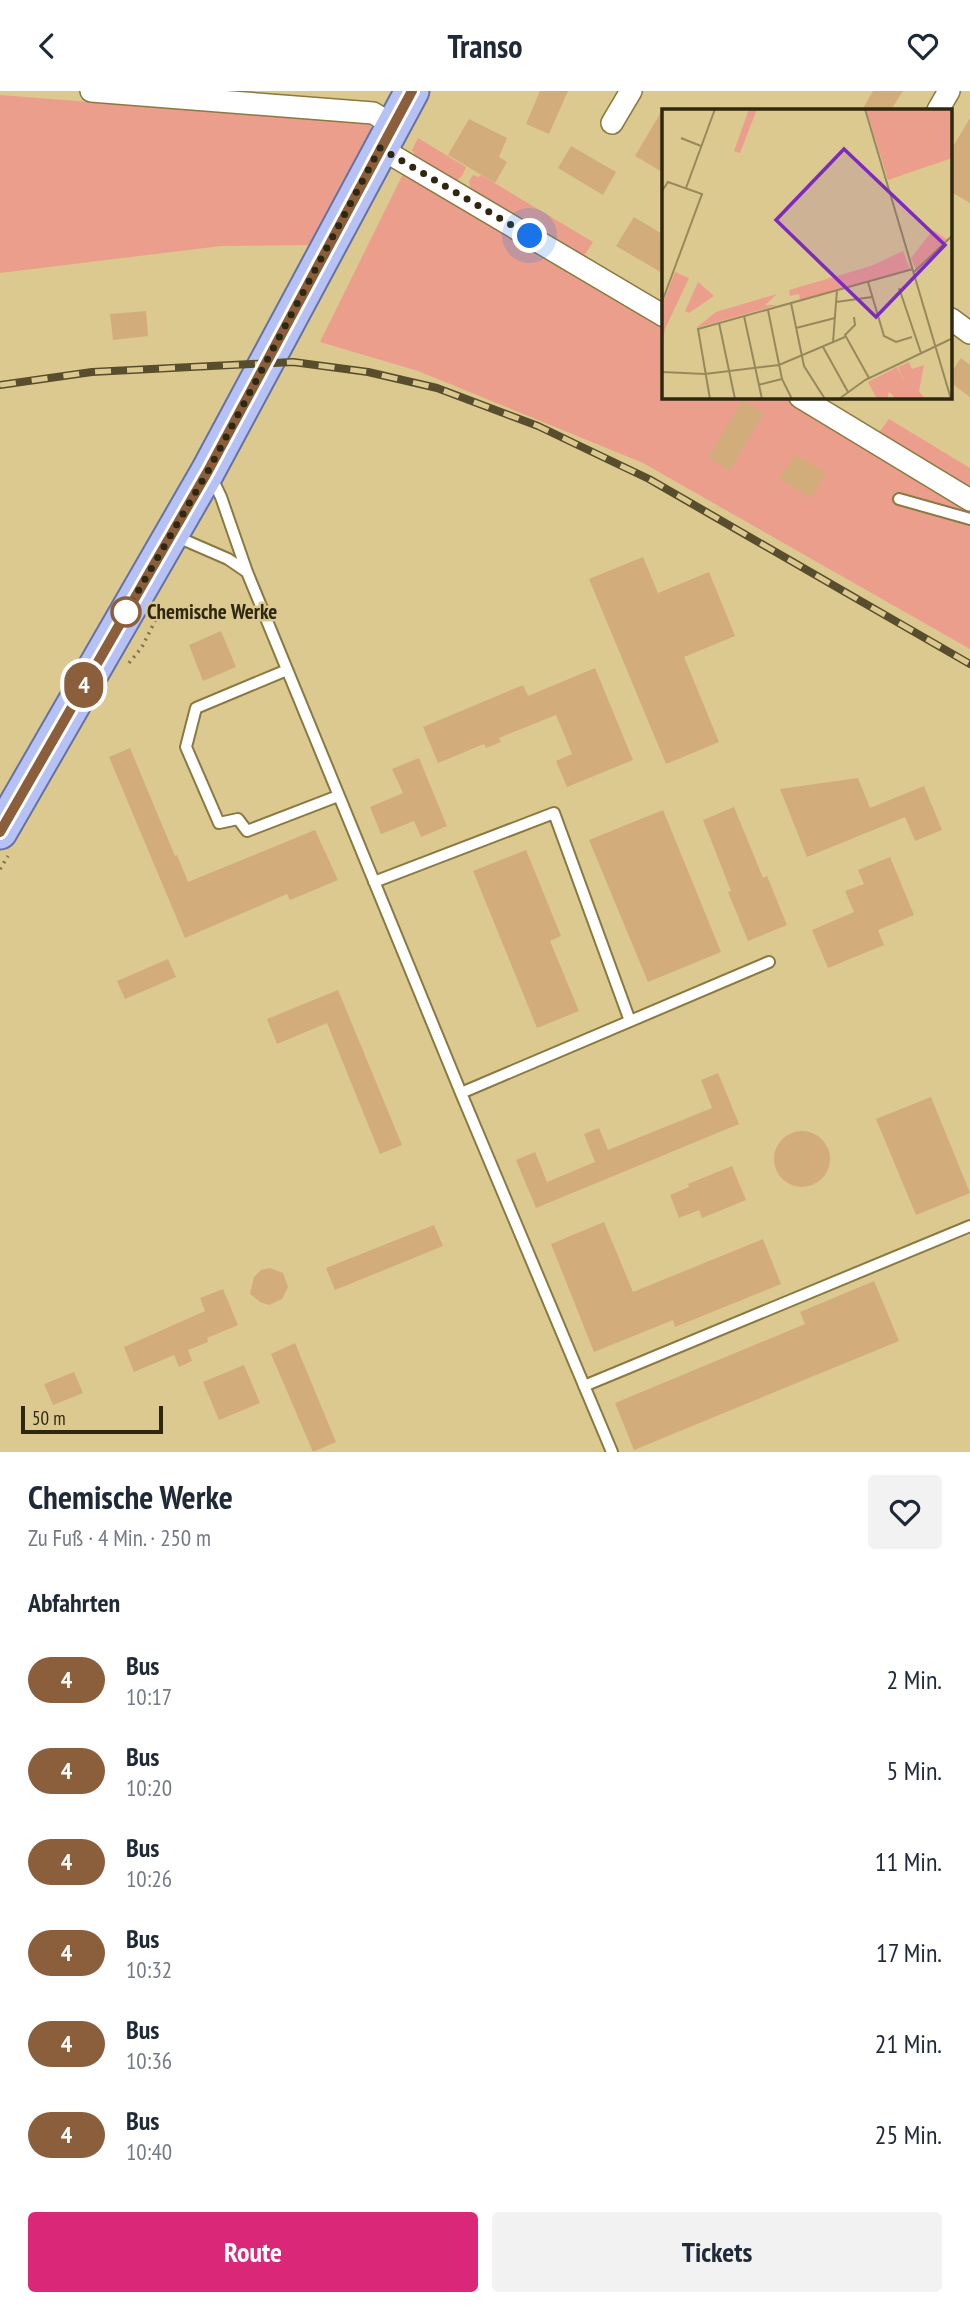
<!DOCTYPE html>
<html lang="de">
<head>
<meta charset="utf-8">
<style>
	body { margin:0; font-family:"PT Sans Narrow",sans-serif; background:#f2f2f3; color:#1f2937; height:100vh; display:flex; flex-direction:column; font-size:26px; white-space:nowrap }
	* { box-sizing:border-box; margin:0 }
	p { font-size:23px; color:#747a83 }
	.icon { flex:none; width:38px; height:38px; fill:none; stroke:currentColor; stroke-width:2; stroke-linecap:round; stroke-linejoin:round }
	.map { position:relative; height:1361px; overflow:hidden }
	.drawer { display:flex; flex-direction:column; background:#fff; flex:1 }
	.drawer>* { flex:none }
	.badge { padding:0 14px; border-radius:23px; font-size:24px; line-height:46px }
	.scale { position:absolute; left:21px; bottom:18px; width:142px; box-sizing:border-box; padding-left:7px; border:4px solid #2f2810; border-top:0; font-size:19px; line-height:24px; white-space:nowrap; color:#2f2810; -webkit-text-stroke:5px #dcc98f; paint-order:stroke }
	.you { position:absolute; width:35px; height:35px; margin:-18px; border:5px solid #fff; border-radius:50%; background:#1a73e8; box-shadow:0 0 0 10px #1a73e833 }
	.map>.badge { position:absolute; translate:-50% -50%; box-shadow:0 0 0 4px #fff }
	h2 { padding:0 28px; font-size:26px; line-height:63px }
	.round { display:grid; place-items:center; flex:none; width:74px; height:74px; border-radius:7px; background:#f2f2f3 }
	.head { display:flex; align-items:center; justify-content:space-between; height:119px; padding:0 28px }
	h1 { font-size:33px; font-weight:700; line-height:52px }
	.primary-button { display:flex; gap:14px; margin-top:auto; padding:14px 28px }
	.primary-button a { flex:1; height:80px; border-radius:7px; background:#db2777; color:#fff; font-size:28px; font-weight:700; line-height:80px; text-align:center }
	.primary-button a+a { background:#f2f2f3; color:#1f2937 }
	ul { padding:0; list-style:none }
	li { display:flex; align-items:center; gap:21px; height:91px; padding:0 28px }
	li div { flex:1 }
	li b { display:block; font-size:26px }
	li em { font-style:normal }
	li .badge { min-width:77px; font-weight:700; text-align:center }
	header { display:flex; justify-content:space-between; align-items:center; height:91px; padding:0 28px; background:#fff; font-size:32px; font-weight:700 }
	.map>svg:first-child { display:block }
	.green { fill:#ec9e8d }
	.building { fill:#d3ac7b }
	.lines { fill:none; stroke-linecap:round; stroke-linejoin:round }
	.lane-casing { stroke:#8b7941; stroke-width:14 }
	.street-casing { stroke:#8b7941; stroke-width:24 }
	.primary-casing { stroke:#6772a2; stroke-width:37 }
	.path { stroke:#7e724a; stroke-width:3.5; stroke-dasharray:2 5; stroke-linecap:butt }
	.lane { stroke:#fff; stroke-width:10 }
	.street { stroke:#fff; stroke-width:21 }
	.primary { stroke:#b6c2f6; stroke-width:33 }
	.rail-casing { stroke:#584e2e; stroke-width:8 }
	.rail { stroke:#dcc98f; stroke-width:5; stroke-dasharray:16; stroke-linecap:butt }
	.line-casing { stroke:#fff; stroke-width:16 }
	.line { stroke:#8b5e3c; stroke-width:10 }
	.walk { stroke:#2f2810; stroke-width:7; stroke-dasharray:0 12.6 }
	.stop-dot { fill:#fff; stroke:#8b5e3c; stroke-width:3.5 }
	.labels { text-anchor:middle; stroke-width:5; stroke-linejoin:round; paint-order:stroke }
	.stop-label { font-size:21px; font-weight:bold; fill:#2f2810; stroke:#dcc98f; text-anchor:start }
	.inset-road { fill:none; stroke:#97895c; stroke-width:2 }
	.view { fill:#7b2cbf; fill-opacity:0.15; stroke:#7b2cbf; stroke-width:3.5 }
	.inset-edge { fill:none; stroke:#2f2810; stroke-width:3.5 }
</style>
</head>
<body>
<header><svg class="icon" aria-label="back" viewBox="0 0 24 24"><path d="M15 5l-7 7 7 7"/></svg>Transo<svg class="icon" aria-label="heart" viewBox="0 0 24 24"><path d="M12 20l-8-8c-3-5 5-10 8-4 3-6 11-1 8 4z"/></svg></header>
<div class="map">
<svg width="970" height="1361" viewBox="0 0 970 1361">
	<rect width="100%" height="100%" fill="#dcc98f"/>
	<path class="green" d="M 0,4 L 370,33 L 373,42 L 316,154 L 221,155 L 0,182 Z
		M 418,47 L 466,76 L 462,85 L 454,92 L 415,64 L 412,59 Z
		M 404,81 L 664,235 L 664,306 L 785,306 L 970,415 L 970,558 L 643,372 L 418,280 L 320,251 Z
		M 473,84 L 478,86 L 481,84 L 593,151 L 582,168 L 471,102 L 469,90 Z
		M 889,328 L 970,377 L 970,398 L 878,343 Z"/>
	<path class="building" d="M 540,0 L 568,0 L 549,43 L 526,33 Z
		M 873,0 L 903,0 L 891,19 L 862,19 Z
		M 664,16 L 664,82 L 635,65 Z
		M 970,27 L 970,112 L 951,101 L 951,59 Z
		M 469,28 L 507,47 L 499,66 L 507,71 L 495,92 L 448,64 Z
		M 571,55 L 616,81 L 603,104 L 558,77 Z
		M 634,126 L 664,144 L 664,183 L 616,155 Z
		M 146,220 L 148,245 L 113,249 L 110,223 Z
		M 961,267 L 970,274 L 970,306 L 951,292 L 951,281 Z
		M 742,309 L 764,322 L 730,380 L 708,367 Z
		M 795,363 L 826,382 L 811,407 L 779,388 Z
		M 643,466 L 658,502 L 709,481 L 735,545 L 684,566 L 719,651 L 666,673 L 589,488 Z
		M 221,540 L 236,576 L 203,590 L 189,554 Z
		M 595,577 L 633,669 L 567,696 L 556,670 L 572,663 L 556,624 L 499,647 L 501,651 L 486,657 L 484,653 L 438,672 L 423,636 L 523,594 L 528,605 Z
		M 130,657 L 175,765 L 177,764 L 188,791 L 315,739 L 338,789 L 290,809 L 287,803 L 185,847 L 109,666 Z
		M 419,667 L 447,735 L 421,746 L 414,730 L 381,743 L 370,716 L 403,702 L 392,678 Z
		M 858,687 L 870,717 L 924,695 L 942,739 L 915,750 L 905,726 L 807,766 L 780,698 Z
		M 734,716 L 763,787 L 767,785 L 787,834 L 748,850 L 728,801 L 731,800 L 703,729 Z
		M 663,719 L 721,861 L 648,891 L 589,749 Z
		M 526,759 L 561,845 L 550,850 L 579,920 L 537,937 L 473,780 Z
		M 890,766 L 914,824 L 878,839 L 884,854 L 828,877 L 812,839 L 854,821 L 845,800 L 864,793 L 858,779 Z
		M 168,868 L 176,886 L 125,908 L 117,890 Z
		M 338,899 L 402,1054 L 380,1063 L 327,932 L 277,953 L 267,928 Z
		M 718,982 L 739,1033 L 536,1117 L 516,1069 L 535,1061 L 547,1091 L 595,1071 L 584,1043 L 599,1037 L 608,1059 L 712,1017 L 701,989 Z
		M 931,1006 L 970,1102 L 916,1124 L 876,1028 Z
		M774 1068a28 28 0 1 1 56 0a28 28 0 1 1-56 0Z
		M 732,1075 L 746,1109 L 702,1127 L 699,1119 L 679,1127 L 670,1104 L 689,1096 L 688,1093 Z
		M 604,1131 L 633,1201 L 763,1148 L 781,1193 L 675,1236 L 673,1229 L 594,1261 L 551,1153 Z
		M 434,1134 L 443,1155 L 335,1199 L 326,1177 Z
		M 270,1177 L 283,1182 L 288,1196 L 282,1208 L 269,1214 L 260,1211 L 250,1203 L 254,1186 L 261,1179 Z
		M 874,1190 L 899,1250 L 634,1359 L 615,1312 L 805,1233 L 800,1221 Z
		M 223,1198 L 238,1234 L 207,1247 L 208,1251 L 188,1259 L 192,1270 L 179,1276 L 174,1264 L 134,1281 L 124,1256 L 205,1220 L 200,1207 Z
		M 295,1252 L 336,1351 L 313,1361 L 271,1263 Z
		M 244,1274 L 260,1312 L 219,1329 L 203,1291 Z
		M 74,1281 L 83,1302 L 53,1314 L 44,1293 Z"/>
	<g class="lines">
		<defs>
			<path id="lane" d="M 211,385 L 221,406 L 247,481
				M 899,408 L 970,428
				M 175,445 L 228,468 L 247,481 L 461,1002 L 612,1361
				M 287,579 L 196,617 L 186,656 L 219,732 L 238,728 L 247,740 L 338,705
				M 374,791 L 554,722 L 630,930
				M 461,1002 L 769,871
				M 584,1295 L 970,1135"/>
			<path id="street" d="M 91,0 L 373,22 L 393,34
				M 938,19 L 949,0
				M 612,32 L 631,0
				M 380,57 L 664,225
				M 951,228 L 970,242
				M 800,306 L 970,409"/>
			<path id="primary" d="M 0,741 L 208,380 L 412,0"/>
		</defs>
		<use href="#lane" class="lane-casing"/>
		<use href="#street" class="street-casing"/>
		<use href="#primary" class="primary-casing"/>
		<path class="path" d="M 129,572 L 142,556 L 162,516
			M 0,778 L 8,765"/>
		<use href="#lane" class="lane"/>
		<use href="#street" class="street"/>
		<use href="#primary" class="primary"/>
		<defs>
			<path id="rail" d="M 0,294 L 92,281 L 293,271 L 368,281 L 437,297 L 538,335 L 649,388 L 970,573"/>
		</defs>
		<use href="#rail" class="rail-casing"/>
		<use href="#rail" class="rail"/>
	</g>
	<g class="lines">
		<defs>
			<path id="line" d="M 0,741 L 208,380 L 412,0"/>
		</defs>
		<use href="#line" class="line-casing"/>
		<use href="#line" class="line"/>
		<path class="walk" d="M 126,521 L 208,380 L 380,57 L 530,145"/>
	</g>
	<circle class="stop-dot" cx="126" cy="521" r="14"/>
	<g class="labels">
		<g class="stop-label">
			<text x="147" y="528">Chemische Werke</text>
		</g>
	</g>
	<g transform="translate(662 18)">
		<rect width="290" height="290" fill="#dcc98f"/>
		<path d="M 87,0 L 95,0 L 78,44 L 72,42 ZM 204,0 L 290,0 L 290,49 L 226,71 ZM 271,121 L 286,131 L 254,161 L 249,149 ZM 241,142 L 248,160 L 138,191 L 137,185 L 128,187 L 127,181 L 209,157 ZM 13,163 L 27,169 L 3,220 L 0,240 L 0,197 ZM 36,173 L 52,187 L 27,204 L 23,202 ZM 115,185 L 103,196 L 115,196 L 34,219 L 54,203 ZM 247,253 L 250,260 L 262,256 L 257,282 L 263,290 L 234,290 L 227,283 L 225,290 L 215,290 L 206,273 L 235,258 L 243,274 L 236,258 Z" fill="#ec9e8d"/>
		<path class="inset-road" d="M 203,0 L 289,290M 19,29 L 39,37M 24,79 L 53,0M 0,82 L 6,73 L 40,85 L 0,193M 252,163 L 291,126M 206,173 L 222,227 L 234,233 L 250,228M 237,179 L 259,244M 174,193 L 210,188M 129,194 L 142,257 L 163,290M 106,201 L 120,270 L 130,290M 82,207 L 100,290M 192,208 L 193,216 L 183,226 L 207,269M 57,214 L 73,290M 134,219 L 173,209M 171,233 L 175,181M 161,238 L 186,283M 0,263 L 43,265 L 117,256 L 183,228M 96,276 L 120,270M 48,290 L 36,220 L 251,160M 177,290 L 203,271 L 291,229"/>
		<path class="view" d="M 182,40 L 283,136 L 214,208 L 114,111 Z"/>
		<rect width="290" height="290" class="inset-edge"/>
	</g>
</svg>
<div class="scale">50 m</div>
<div class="you" style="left:530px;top:145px"></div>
<b class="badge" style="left:84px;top:594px;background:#8b5e3c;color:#fff">4</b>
</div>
<section class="drawer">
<div class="head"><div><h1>Chemische Werke</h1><p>Zu Fuß · 4 Min. · 250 m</p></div><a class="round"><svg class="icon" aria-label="heart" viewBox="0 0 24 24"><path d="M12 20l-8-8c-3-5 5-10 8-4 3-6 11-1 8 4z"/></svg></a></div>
<h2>Abfahrten</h2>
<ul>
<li><span class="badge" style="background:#8b5e3c;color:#fff">4</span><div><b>Bus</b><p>10:17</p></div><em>2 Min.</em></li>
<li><span class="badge" style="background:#8b5e3c;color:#fff">4</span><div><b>Bus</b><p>10:20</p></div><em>5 Min.</em></li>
<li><span class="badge" style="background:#8b5e3c;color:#fff">4</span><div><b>Bus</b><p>10:26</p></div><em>11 Min.</em></li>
<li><span class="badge" style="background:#8b5e3c;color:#fff">4</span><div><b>Bus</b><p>10:32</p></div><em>17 Min.</em></li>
<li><span class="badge" style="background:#8b5e3c;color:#fff">4</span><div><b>Bus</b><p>10:36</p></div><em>21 Min.</em></li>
<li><span class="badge" style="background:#8b5e3c;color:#fff">4</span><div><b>Bus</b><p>10:40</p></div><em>25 Min.</em></li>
</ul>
<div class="primary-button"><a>Route</a><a>Tickets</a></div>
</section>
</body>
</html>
